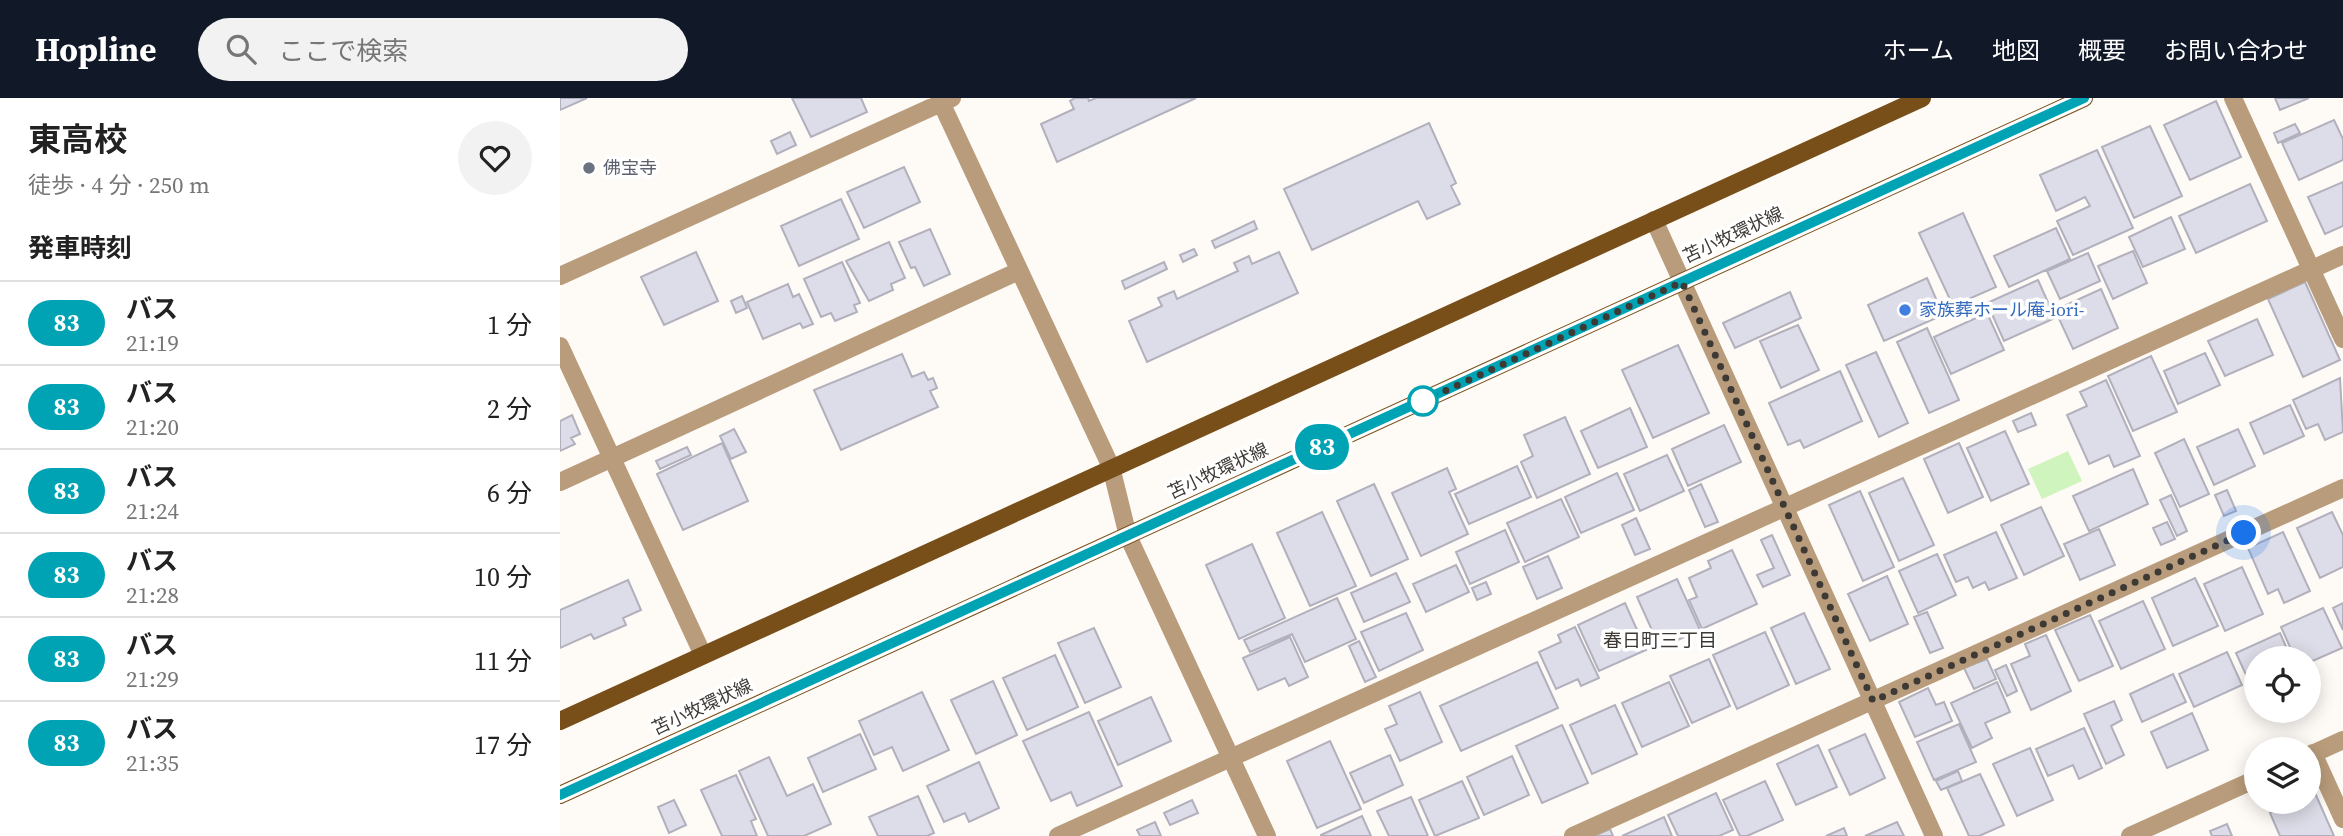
<!DOCTYPE html>
<html lang="ja">
<head>
<meta charset="utf-8">
<style>
	body { margin:0; font-family:"Source Serif 4","Noto Sans JP",serif; background:#f2f2f2; color:#222; height:100vh; display:flex; flex-direction:column; font-size:26px; white-space:nowrap }
	* { box-sizing:border-box; margin:0 }
	p { font-size:23px; color:#767676 }
	.icon { flex:none; width:38px; height:38px; fill:none; stroke:currentColor; stroke-width:2; stroke-linecap:round; stroke-linejoin:round }
	.map { position:relative; flex:1; overflow:hidden }
	.sheet { display:flex; flex-direction:column; background:#fff; width:560px }
	.sheet>* { flex:none }
	.badge { padding:0 14px; border-radius:23px; font-size:24px; line-height:46px }
	.buttons { position:absolute; left:1684px; top:548px; display:grid; gap:14px }
	.buttons a { display:grid; place-items:center; width:77px; height:77px; border-radius:50%; background:#fff; box-shadow:0 4px 18px #0003; font-size:35px }
	.you { position:absolute; width:35px; height:35px; margin:-18px; border:5px solid #fff; border-radius:50%; background:#1a73e8; box-shadow:0 0 0 10px #1a73e833 }
	.map>.badge { position:absolute; translate:-50% -50%; box-shadow:0 0 0 4px #fff }
	h2 { padding:0 28px; font-size:26px; line-height:63px }
	.round { display:grid; place-items:center; flex:none; width:74px; height:74px; border-radius:37px; background:#f2f2f2 }
	.overview { display:flex; align-items:center; justify-content:space-between; height:119px; padding:0 28px }
	h1 { font-size:33px; font-weight:700; line-height:52px }
	ul { padding:0; list-style:none }
	li { display:flex; align-items:center; gap:21px; height:84px; padding:0 28px; border-top:2px solid #e0e0e0 }
	li div { flex:1 }
	li b { display:block; font-size:26px }
	li em { font-style:normal }
	li .badge { min-width:77px; font-weight:700; text-align:center }
	header { display:flex; align-items:center; gap:42px; box-sizing:border-box; height:98px; padding:0 35px; background:#111827; color:#fff }
	header strong { font-size:33px }
	nav { display:flex; gap:38px; margin-inline-start:auto; font-size:24px }
	.search { width:490px; height:63px; background:#f2f2f2; display:flex; align-items:center; gap:18px; box-sizing:border-box; padding:0 24px; border-radius:38px; color:#767676; font-size:26px }
	main { display:flex; flex:1; min-height:0 }
	.map>svg:first-child { display:block }
	.green { fill:#d0f4be }
	.building { fill:#dddde9; stroke:#b1b0bc; stroke-width:2 }
	.lines { fill:none; stroke-linecap:round; stroke-linejoin:round }
	.minor { stroke:#b99c7b; stroke-width:18 }
	.major { stroke:#784f19; stroke-width:18 }
	.line-casing { stroke:#fff; stroke-width:16 }
	.line { stroke:#00a3b4; stroke-width:10 }
	.walk { stroke:#3d3935; stroke-width:7; stroke-dasharray:0 12.6 }
	.worship-dot { fill:#6b7280; stroke:#fff; stroke-width:2.5 }
	.shop-dot { fill:#3f7fe0; stroke:#fff; stroke-width:2.5 }
	.stop-dot { fill:#fff; stroke:#00a3b4; stroke-width:3.5 }
	.labels { text-anchor:middle; stroke-width:7; stroke-linejoin:round; paint-order:stroke }
	.worship-label { font-size:18px; fill:#5b616d; stroke:#fff; text-anchor:start }
	.street-label { font-size:18px; fill:#3d3935; stroke:#fff }
	.shop-label { font-size:18px; fill:#366cbe; stroke:#fff; text-anchor:start }
	.neighbourhood-label { font-size:19px; fill:#3d3935; stroke:#fff }
</style>
</head>
<body>
<header>
<strong>Hopline</strong>
<div class="search"><svg class="icon" aria-label="search" viewBox="0 0 24 24"><circle cx="10" cy="10" r="6"/><path d="M15 15l6 6"/></svg>ここで検索</div>
<nav><a>ホーム</a><a>地図</a><a>概要</a><a>お問い合わせ</a></nav>
</header>
<main>
<section class="sheet">
<div class="overview"><div><h1>東高校</h1><p>徒歩 · 4 分 · 250 m</p></div><a class="round"><svg class="icon" aria-label="heart" viewBox="0 0 24 24"><path d="M12 20l-8-8c-3-5 5-10 8-4 3-6 11-1 8 4z"/></svg></a></div>
<h2>発車時刻</h2>
<ul>
<li><span class="badge" style="background:#00a3b4;color:#fff">83</span><div><b>バス</b><p>21:19</p></div><em>1 分</em></li>
<li><span class="badge" style="background:#00a3b4;color:#fff">83</span><div><b>バス</b><p>21:20</p></div><em>2 分</em></li>
<li><span class="badge" style="background:#00a3b4;color:#fff">83</span><div><b>バス</b><p>21:24</p></div><em>6 分</em></li>
<li><span class="badge" style="background:#00a3b4;color:#fff">83</span><div><b>バス</b><p>21:28</p></div><em>10 分</em></li>
<li><span class="badge" style="background:#00a3b4;color:#fff">83</span><div><b>バス</b><p>21:29</p></div><em>11 分</em></li>
<li><span class="badge" style="background:#00a3b4;color:#fff">83</span><div><b>バス</b><p>21:35</p></div><em>17 分</em></li>
</ul>
</section>
<div class="map">
<svg width="1783" height="738" viewBox="0 0 1783 738">
	<rect width="100%" height="100%" fill="#fefaf6"/>
	<path class="green" d="M 1508,353 L 1522,383 L 1482,401 L 1468,371 Z"/>
	<path class="building" d="M 0,0 L 27,0 L 0,12 Z
		M 232,0 L 301,0 L 307,14 L 251,39 Z
		M 515,0 L 528,0 L 529,3 L 536,0 L 636,0 L 497,64 L 481,26 L 514,11 L 510,3 Z
		M 1715,0 L 1749,0 L 1720,12 Z
		M 1656,3 L 1681,59 L 1630,82 L 1604,27 Z
		M 1774,22 L 1783,41 L 1783,62 L 1739,82 L 1722,45 Z
		M 869,25 L 896,85 L 891,88 L 900,106 L 867,121 L 858,103 L 752,152 L 724,91 Z
		M 1735,26 L 1740,35 L 1718,45 L 1714,35 Z
		M 1590,28 L 1622,98 L 1574,120 L 1542,49 Z
		M 230,34 L 236,47 L 217,56 L 211,43 Z
		M 1537,52 L 1573,130 L 1513,157 L 1497,123 L 1530,108 L 1525,99 L 1496,113 L 1480,77 Z
		M 344,69 L 360,104 L 304,130 L 287,94 Z
		M 1783,84 L 1783,128 L 1765,136 L 1748,99 Z
		M 1690,86 L 1707,123 L 1636,155 L 1619,118 Z
		M 281,101 L 299,141 L 239,168 L 221,128 Z
		M 1403,115 L 1436,189 L 1393,208 L 1359,135 Z
		M 1611,119 L 1625,151 L 1583,169 L 1569,139 Z
		M 694,123 L 697,131 L 655,150 L 652,143 Z
		M 1496,130 L 1510,161 L 1449,189 L 1434,158 Z
		M 370,131 L 390,176 L 364,188 L 355,169 L 351,170 L 339,144 Z
		M 329,144 L 345,180 L 331,186 L 333,192 L 309,203 L 286,163 Z
		M 634,151 L 637,157 L 623,164 L 620,157 Z
		M 1573,153 L 1587,185 L 1553,201 L 1538,168 Z
		M 136,154 L 158,203 L 104,227 L 81,179 Z
		M 719,154 L 738,195 L 587,264 L 569,223 L 602,208 L 598,200 L 614,193 L 617,201 L 678,173 L 674,165 L 689,158 L 692,166 Z
		M 1528,155 L 1540,183 L 1500,201 L 1487,173 Z
		M 282,164 L 300,205 L 294,207 L 297,214 L 275,223 L 271,215 L 261,219 L 244,181 Z
		M 604,164 L 607,171 L 565,191 L 562,183 Z
		M 1367,180 L 1383,217 L 1324,243 L 1308,207 Z
		M 1478,182 L 1495,220 L 1444,243 L 1427,205 Z
		M 1745,184 L 1780,262 L 1743,279 L 1708,201 Z
		M 228,186 L 233,199 L 239,196 L 253,226 L 243,230 L 240,225 L 203,241 L 187,204 Z
		M 1541,191 L 1558,230 L 1513,251 L 1495,212 Z
		M 1230,194 L 1241,220 L 1175,250 L 1163,225 Z
		M 182,198 L 187,210 L 176,215 L 171,203 Z
		M 1427,215 L 1444,252 L 1391,276 L 1374,239 Z
		M 1697,221 L 1713,257 L 1665,278 L 1648,243 Z
		M 1238,227 L 1259,272 L 1221,290 L 1200,243 Z
		M 1367,230 L 1399,302 L 1369,315 L 1337,244 Z
		M 1118,247 L 1149,315 L 1093,340 L 1062,272 Z
		M 1316,254 L 1348,325 L 1319,339 L 1286,267 Z
		M 1645,255 L 1660,287 L 1618,306 L 1604,273 Z
		M 342,256 L 352,279 L 364,274 L 368,282 L 373,280 L 377,290 L 370,293 L 378,309 L 281,352 L 254,292 Z
		M 1591,258 L 1617,314 L 1573,333 L 1548,278 Z
		M 1280,273 L 1302,323 L 1244,350 L 1240,342 L 1228,347 L 1209,305 Z
		M 1780,280 L 1783,334 L 1765,342 L 1758,326 L 1746,331 L 1733,302 Z
		M 1546,282 L 1580,358 L 1554,369 L 1549,357 L 1529,366 L 1507,317 L 1527,308 L 1520,294 Z
		M 1730,307 L 1744,338 L 1704,356 L 1690,325 Z
		M 1070,310 L 1087,349 L 1038,370 L 1021,333 Z
		M 1471,315 L 1476,327 L 1458,334 L 1453,323 Z
		M 12,317 L 20,336 L 11,340 L 15,346 L 0,353 L 0,323 Z
		M 1005,319 L 1030,376 L 977,400 L 961,364 L 973,358 L 964,337 Z
		M 1164,327 L 1181,364 L 1128,388 L 1112,351 Z
		M 174,331 L 186,354 L 171,361 L 160,338 Z
		M 1678,331 L 1695,368 L 1654,387 L 1637,349 Z
		M 1445,333 L 1469,386 L 1431,403 L 1407,350 Z
		M 1624,341 L 1649,396 L 1620,409 L 1595,355 Z
		M 162,345 L 188,403 L 123,432 L 97,376 Z
		M 1399,345 L 1423,399 L 1388,415 L 1364,361 Z
		M 127,349 L 131,357 L 100,371 L 96,363 Z
		M 1107,357 L 1124,393 L 1080,413 L 1064,376 Z
		M 957,368 L 971,399 L 909,426 L 895,396 Z
		M 887,370 L 896,391 L 889,394 L 908,436 L 861,458 L 832,395 Z
		M 1573,371 L 1588,406 L 1529,433 L 1513,398 Z
		M 1057,375 L 1074,412 L 1021,435 L 1005,399 Z
		M 1343,380 L 1374,447 L 1339,463 L 1309,395 Z
		M 814,386 L 848,461 L 811,478 L 777,403 Z
		M 1141,386 L 1158,424 L 1145,429 L 1129,392 Z
		M 1667,392 L 1676,413 L 1664,418 L 1655,397 Z
		M 1300,393 L 1334,469 L 1303,483 L 1269,407 Z
		M 1611,397 L 1627,433 L 1617,438 L 1600,402 Z
		M 1001,401 L 1019,439 L 965,464 L 947,425 Z
		M 1481,409 L 1504,458 L 1464,477 L 1441,427 Z
		M 762,414 L 796,488 L 750,508 L 717,435 Z
		M 1772,414 L 1783,437 L 1783,469 L 1760,480 L 1737,430 Z
		M 1076,420 L 1090,451 L 1075,457 L 1062,427 Z
		M 1607,424 L 1615,441 L 1601,447 L 1593,430 Z
		M 1539,431 L 1555,467 L 1520,482 L 1504,446 Z
		M 945,432 L 959,464 L 910,486 L 896,454 Z
		M 1436,434 L 1457,480 L 1429,492 L 1425,484 L 1413,490 L 1408,479 L 1396,484 L 1384,457 Z
		M 1723,434 L 1750,493 L 1724,505 L 1718,491 L 1708,496 L 1688,450 Z
		M 1212,437 L 1230,477 L 1203,489 L 1197,477 L 1214,470 L 1201,442 Z
		M 692,446 L 725,520 L 679,541 L 646,467 Z
		M 1172,452 L 1197,506 L 1142,531 L 1129,502 L 1137,499 L 1129,480 L 1151,470 L 1148,463 Z
		M 1377,456 L 1396,497 L 1358,515 L 1339,473 Z
		M 988,458 L 1002,490 L 977,501 L 963,469 Z
		M 896,467 L 909,494 L 866,514 L 853,486 Z
		M 1682,469 L 1703,516 L 1665,533 L 1644,486 Z
		M 836,475 L 850,504 L 804,524 L 791,495 Z
		M 1327,478 L 1348,526 L 1310,543 L 1288,496 Z
		M 1635,480 L 1658,528 L 1613,548 L 1592,500 Z
		M 1117,481 L 1140,532 L 1100,550 L 1077,499 Z
		M 68,482 L 81,512 L 63,520 L 66,527 L 34,541 L 31,536 L 0,550 L 0,512 Z
		M 926,484 L 931,496 L 917,502 L 912,490 Z
		M 777,500 L 796,541 L 745,564 L 732,536 L 690,554 L 684,542 Z
		M 1583,503 L 1605,551 L 1561,571 L 1539,523 Z
		M 1065,505 L 1086,552 L 1039,573 L 1018,527 Z
		M 1783,505 L 1783,532 L 1773,510 Z
		M 1763,510 L 1782,550 L 1748,565 L 1748,560 L 1735,560 L 1721,529 Z
		M 1367,514 L 1383,550 L 1370,555 L 1354,519 Z
		M 846,515 L 863,552 L 819,573 L 801,534 Z
		M 1244,515 L 1270,571 L 1236,586 L 1211,530 Z
		M 1530,517 L 1553,568 L 1519,583 L 1495,532 Z
		M 1015,529 L 1039,580 L 1021,588 L 1018,581 L 996,591 L 979,554 L 1001,544 L 998,537 Z
		M 534,530 L 561,589 L 525,605 L 498,545 Z
		M 1205,534 L 1229,587 L 1177,611 L 1153,557 Z
		M 1720,535 L 1731,560 L 1696,560 L 1696,588 L 1692,590 L 1676,555 Z
		M 1486,537 L 1511,593 L 1471,612 L 1451,566 L 1470,558 L 1465,546 Z
		M 730,539 L 748,579 L 729,588 L 725,580 L 698,592 L 683,560 Z
		M 799,543 L 816,579 L 805,584 L 789,548 Z
		M 1667,554 L 1682,587 L 1634,609 L 1619,576 Z
		M 495,557 L 518,609 L 467,632 L 443,580 Z
		M 1149,561 L 1170,608 L 1132,625 L 1110,578 Z
		M 1427,561 L 1436,581 L 1414,591 L 1404,570 Z
		M 977,564 L 998,610 L 901,653 L 880,608 Z
		M 1446,567 L 1457,593 L 1447,598 L 1435,572 Z
		M 1613,576 L 1626,604 L 1582,624 L 1570,596 Z
		M 433,583 L 457,637 L 416,656 L 391,602 Z
		M 1109,584 L 1129,628 L 1082,649 L 1062,605 Z
		M 1437,584 L 1450,614 L 1425,625 L 1432,640 L 1412,650 L 1391,605 Z
		M 1368,590 L 1376,607 L 1384,604 L 1392,623 L 1355,639 L 1339,604 Z
		M 362,594 L 389,652 L 343,673 L 332,649 L 314,657 L 299,623 Z
		M 860,594 L 882,644 L 840,663 L 825,631 L 837,626 L 829,608 Z
		M 591,599 L 611,643 L 558,667 L 538,623 Z
		M 1554,603 L 1562,622 L 1551,628 L 1564,657 L 1546,666 L 1524,616 Z
		M 1055,607 L 1077,656 L 1032,676 L 1010,627 Z
		M 529,614 L 562,688 L 517,708 L 511,694 L 491,703 L 463,643 Z
		M 1632,615 L 1648,652 L 1607,670 L 1591,634 Z
		M 1399,626 L 1416,664 L 1374,682 L 1357,644 Z
		M 1002,627 L 1028,685 L 982,705 L 956,648 Z
		M 1524,630 L 1542,670 L 1519,681 L 1513,667 L 1488,678 L 1476,651 Z
		M 300,636 L 316,671 L 263,694 L 248,660 Z
		M 1305,636 L 1325,680 L 1290,697 L 1269,652 Z
		M 770,643 L 801,711 L 757,730 L 727,663 Z
		M 1258,647 L 1277,689 L 1236,707 L 1217,666 Z
		M 1470,650 L 1493,702 L 1457,718 L 1433,666 Z
		M 830,657 L 843,687 L 804,705 L 790,675 Z
		M 952,658 L 969,697 L 924,717 L 907,679 Z
		M 209,659 L 227,698 L 253,686 L 271,726 L 244,738 L 208,738 L 179,673 Z
		M 419,664 L 439,710 L 409,724 L 405,715 L 384,724 L 367,688 Z
		M 1398,673 L 1402,683 L 1381,692 L 1376,683 Z
		M 1420,676 L 1444,727 L 1419,738 L 1409,738 L 1387,690 Z
		M 176,677 L 196,721 L 191,723 L 197,738 L 162,738 L 141,692 Z
		M 902,683 L 919,720 L 875,738 L 859,702 Z
		M 1205,683 L 1223,722 L 1187,738 L 1180,738 L 1163,702 Z
		M 1156,695 L 1173,732 L 1159,738 L 1118,738 L 1108,717 Z
		M 1755,695 L 1774,738 L 1720,738 L 1710,715 L 1736,704 L 1748,704 L 1748,698 Z
		M 358,698 L 374,735 L 367,738 L 318,738 L 309,719 Z
		M 851,699 L 868,738 L 829,738 L 817,713 Z
		M 114,702 L 126,727 L 109,735 L 98,709 Z
		M 632,702 L 638,715 L 610,727 L 604,715 Z
		M 802,718 L 811,738 L 761,738 L 761,737 Z
		M 1104,719 L 1112,738 L 1062,738 Z
		M 595,724 L 601,738 L 580,738 L 577,732 Z
		M 1337,724 L 1344,738 L 1305,738 Z
		M 1667,726 L 1672,738 L 1652,738 L 1650,733 Z
		M 1284,730 L 1287,738 L 1266,738 Z
		M 1050,731 L 1053,738 L 1034,738 Z"/>
	<g class="lines">
		<path class="minor" d="M 379,0 L 551,369 L 568,438 L 707,738
			M 1673,0 L 1783,241
			M 1094,122 L 1374,738
			M 0,178 L 392,0
			M 0,248 L 143,557
			M 0,384 L 459,173
			M 1753,655 L 1783,721
			M 1748,658 L 1783,642
			M 498,738 L 1783,157
			M 1013,738 L 1783,390
			M 1570,738 L 1696,681"/>
		<path class="major" d="M 0,623 L 1362,0
			M 0,697 L 1524,0"/>
	</g>
	<g class="lines">
		<defs>
			<path id="line" d="M 0,697 L 1524,0"/>
		</defs>
		<use href="#line" class="line-casing"/>
		<use href="#line" class="line"/>
		<path class="walk" d="M 863,303 L 1122,184 L 1313,603 L 1684,435"/>
	</g>
	<circle class="worship-dot" cx="29" cy="70" r="7"/>
	<circle class="shop-dot" cx="1345" cy="212" r="7"/>
	<circle class="stop-dot" cx="863" cy="303" r="14"/>
	<g class="labels">
		<g class="worship-label">
			<text x="43" y="76">佛宝寺</text>
		</g>
		<g class="street-label">
			<text transform="translate(1173 137) rotate(-25)" y="6">苫小牧環状線</text>
			<text transform="translate(658 373) rotate(-25)" y="6">苫小牧環状線</text>
			<text transform="translate(142 609) rotate(-25)" y="6">苫小牧環状線</text>
		</g>
		<g class="shop-label">
			<text x="1359" y="218">家族葬ホール庵-iori-</text>
		</g>
		<g class="neighbourhood-label">
			<text x="1100" y="549">春日町三丁目</text>
		</g>
	</g>
</svg>
<div class="buttons">
<a><svg class="icon" aria-label="locate" viewBox="0 0 24 24"><circle cx="12" cy="12" r="6"/><path d="M12 2v4M12 18v4M2 12h4M18 12h4"/></svg></a>
<a><svg class="icon" aria-label="layers" viewBox="0 0 24 24"><path d="M12 4l9 5-9 5-9-5zM3 14l9 5 9-5"/></svg></a>
</div>
<div class="you" style="left:1684px;top:435px"></div>
<b class="badge" style="left:762px;top:349px;background:#00a3b4;color:#fff">83</b>
</div>
</main>
</body>
</html>
